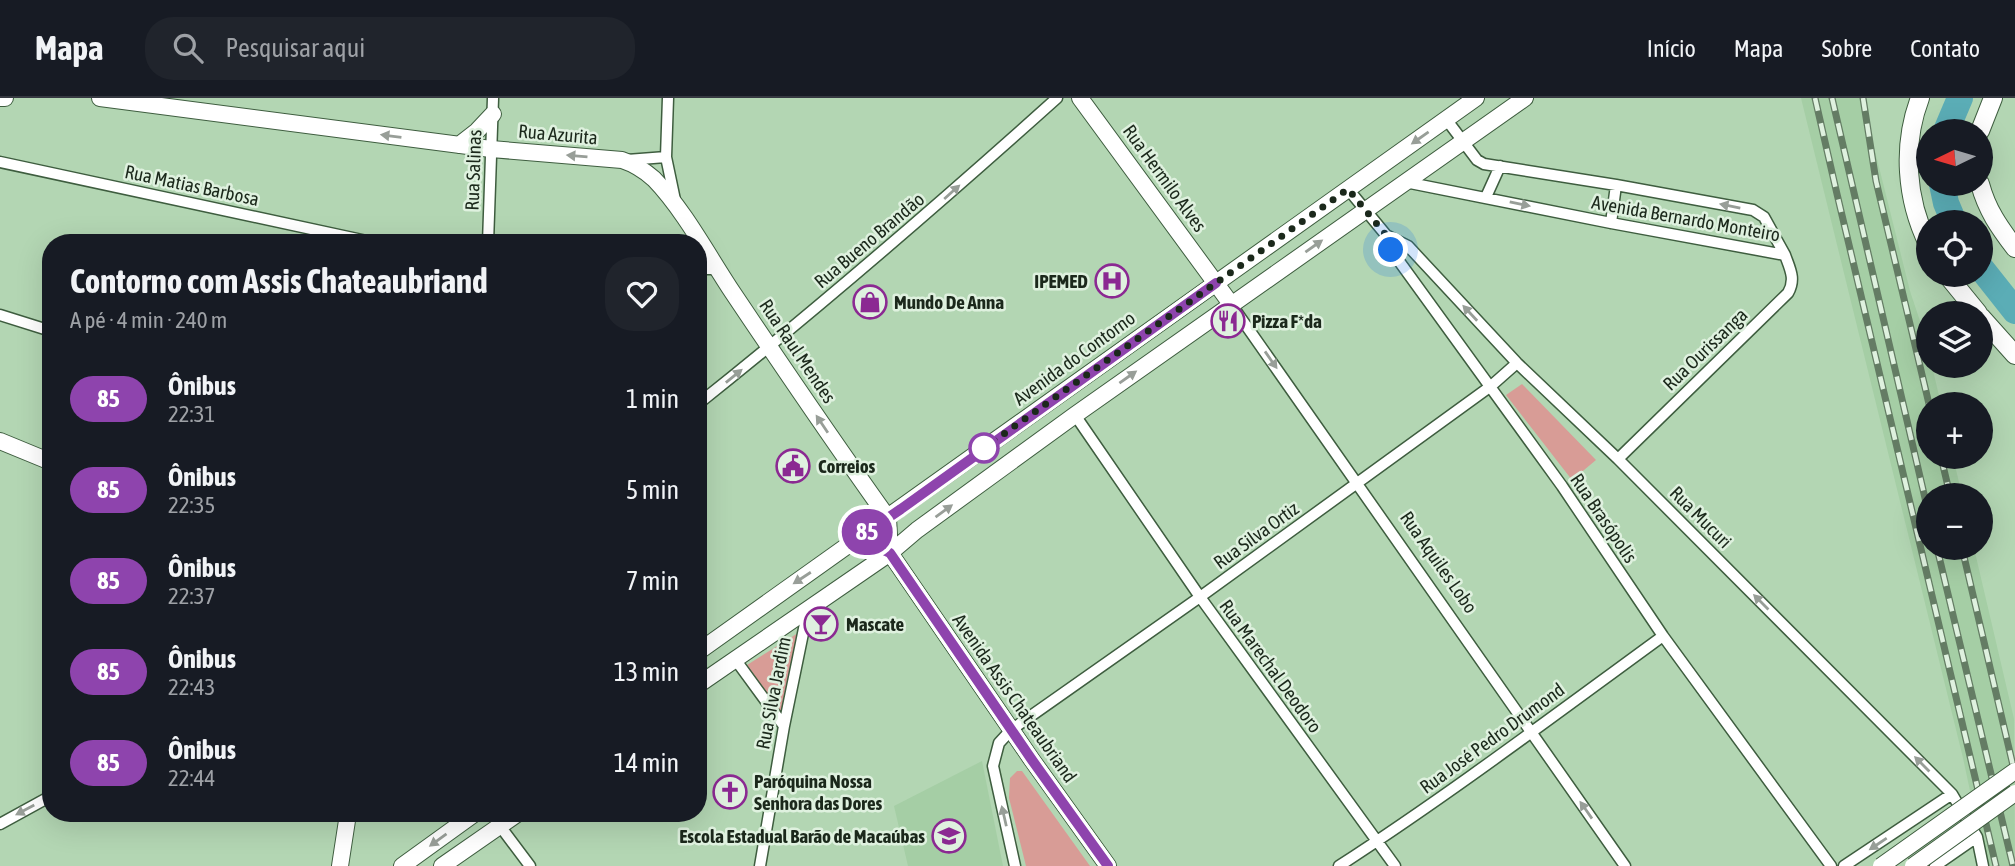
<!DOCTYPE html>
<html lang="pt">
<head>
<meta charset="utf-8">
<style>
	body { margin:0; font-family:"Asap Condensed",sans-serif; background:#20242c; color:#f1f3f6; height:100vh; display:flex; flex-direction:column; font-size:26px; white-space:nowrap }
	* { box-sizing:border-box; margin:0 }
	p { font-size:23px; color:#9ea1a6 }
	.icon { flex:none; width:38px; height:38px; fill:none; stroke:currentColor; stroke-width:2; stroke-linecap:round; stroke-linejoin:round }
	.map { position:relative; flex:1; overflow:hidden }
	.panel { position:absolute; left:42px; top:136px; width:665px; height:588px; display:flex; flex-direction:column; background:#171b24; border-radius:28px; box-shadow:0 7px 28px #0002 }
	.panel>* { flex:none }
	.badge { padding:0 14px; border-radius:23px; font-size:24px; line-height:46px }
	.needle { width:46px; rotate:265deg }
	.buttons { position:absolute; left:1916px; top:21px; display:grid; gap:14px }
	.buttons a { display:grid; place-items:center; width:77px; height:77px; border-radius:50%; background:#171b24; box-shadow:0 7px 28px #0002; font-size:35px }
	.you { position:absolute; width:35px; height:35px; margin:-18px; border:5px solid #fff; border-radius:50%; background:#1a73e8; box-shadow:0 0 0 10px #1a73e833 }
	.map>.badge { position:absolute; translate:-50% -50%; box-shadow:0 0 0 4px #fff }
	.round { display:grid; place-items:center; flex:none; width:74px; height:74px; border-radius:28px; background:#20242c }
	.summary { display:flex; align-items:center; justify-content:space-between; height:119px; padding:0 28px }
	h1 { font-size:33px; font-weight:700; line-height:52px }
	ul { padding:0; list-style:none }
	li { display:flex; align-items:center; gap:21px; height:91px; padding:0 28px }
	li div { flex:1 }
	li b { display:block; font-size:26px }
	li em { font-style:normal }
	li .badge { min-width:77px; font-weight:700; text-align:center }
	header { display:flex; align-items:center; gap:42px; box-sizing:border-box; height:98px; padding:0 35px; background:#171b24; border-bottom:2px solid #363941 }
	header strong { font-size:33px }
	nav { display:flex; gap:38px; margin-inline-start:auto; font-size:24px }
	.search { width:490px; height:63px; background:#20242c; display:flex; align-items:center; gap:18px; box-sizing:border-box; padding:0 24px; border-radius:28px; color:#9ea1a6; font-size:26px }
	.map>svg:first-child { display:block }
	.built { fill:#a5cea5 }
	.green { fill:#d89c96 }
	.lines { fill:none; stroke-linecap:round; stroke-linejoin:round }
	.river { stroke:#5badb6; stroke-width:26 }
	.street-casing { stroke:#3e5d3f; stroke-width:13 }
	.secondary-casing { stroke:#3e5d3f; stroke-width:18 }
	.primary-casing { stroke:#3e5d3f; stroke-width:20 }
	.street { stroke:#fff; stroke-width:10 }
	.secondary { stroke:#fff; stroke-width:16 }
	.primary { stroke:#fff; stroke-width:18 }
	.rail-casing { stroke:#647c64; stroke-width:7 }
	.rail { stroke:#dff1df; stroke-width:4.5; stroke-dasharray:13; stroke-linecap:butt }
	.secondary-bridge-casing { stroke:#3e5d3f; stroke-width:18; stroke-linecap:butt }
	.secondary-bridge { stroke:#fff; stroke-width:16 }
	.oneway { fill:#989e98 }
	.line-casing { stroke:#fff; stroke-width:16 }
	.line { stroke:#8e44ad; stroke-width:10 }
	.walk { stroke:#1b281b; stroke-width:7; stroke-dasharray:0 12.6 }
	.stop-dot { fill:#fff; stroke:#8e44ad; stroke-width:3.5 }
	.labels { text-anchor:middle; stroke-width:5; stroke-linejoin:round; paint-order:stroke }
	.street-label { font-size:19px; fill:#1b281b; stroke:#dff1df }
	.poi-label { font-size:19px; font-weight:bold; fill:#1b281b; stroke:#dff1df; text-anchor:start }
</style>
</head>
<body>
<header>
<strong>Mapa</strong>
<div class="search"><svg class="icon" aria-label="search" viewBox="0 0 24 24"><circle cx="10" cy="10" r="6"/><path d="M15 15l6 6"/></svg>Pesquisar aqui</div>
<nav><a>Início</a><a>Mapa</a><a>Sobre</a><a>Contato</a></nav>
</header>
<div class="map">
<svg width="2015" height="768" viewBox="0 0 2015 768">
	<rect width="100%" height="100%" fill="#b3d6b3"/>
	<path class="built" d="M 1801,0 L 1860,0 L 1870,33 L 1910,193 L 1927,244 L 1928,268 L 1932,268 L 1941,306 L 1928,306 L 1928,359 L 1953,359 L 1962,397 L 1928,397 L 1928,450 L 1974,450 L 2014,621 L 2015,768 L 1986,768 L 1963,660 Z
		M 982,663 L 1003,768 L 908,768 L 894,708 Z"/>
	<path class="green" d="M 1522,286 L 1596,362 L 1572,382 L 1506,297 Z
		M 798,535 L 781,615 L 747,567 Z
		M 1017,673 L 1022,673 L 1090,768 L 1026,768 L 1009,700 L 1010,680 Z"/>
	<g class="lines">
		<path class="river" d="M 1946,33 L 1960,0
			M 1942,86 L 1946,105 L 1954,124
			M 1981,170 L 2015,213"/>
		<defs>
			<path id="street" d="M 668,0 L 666,59 L 675,102
				M 627,62 L 666,59
				M 0,64 L 376,145
				M 1405,84 L 1611,125 L 1785,157 L 1764,119 L 1753,112 L 1616,87 L 1484,66 L 1477,62 L 1446,21
				M 1348,91 L 1386,137 L 1391,152 L 1562,388 L 1663,538 L 1831,768
				M 1486,99 L 1500,68
				M 1611,125 L 1616,87
				M 1386,137 L 1408,148 L 1517,265 L 1618,361 L 1952,696 L 1977,739 L 1983,768
				M 488,145 L 493,0
				M 698,171 L 717,171
				M 1231,206 L 1625,768
				M 0,217 L 51,233
				M 698,306 C 821,208 940,105 1057,0
				M 1075,317 L 1200,499 L 1395,768
				M 1618,361 L 1788,195 C 1796,181 1790,171 1785,157
				M 735,561 L 784,628
				M 0,726 L 51,698
				M 500,728 L 530,768
				M 760,768 L 784,628 L 808,511
				M 1015,768 L 993,668 L 999,645 L 1011,632 L 1200,499 L 1491,288 L 1517,265
				M 1339,768 C 1450,696 1556,616 1663,538
				M 1844,768 L 1952,696
				M 1935,768 L 1977,739"/>
			<path id="secondary" d="M 0,0 L 5,0
				M 100,0 L 491,51 L 622,62 C 634,66 644,72 654,81 C 684,112 709,159 733,195 C 784,271 835,346 888,420
				M 1080,0 L 1231,206
				M 459,47 L 477,33 L 493,16
				M 0,343 L 51,364
				M 888,420 L 890,455 L 1032,662 L 1108,768
				M 858,440 L 890,455
				M 698,554 L 1476,0
				M 698,587 L 890,455 L 917,432 L 1075,317 L 1525,0
				M 340,768 L 348,716
				M 402,768 L 474,716
				M 442,768 L 517,716"/>
			<path id="primary" d="M 1920,0 C 1902,47 1906,101 1928,146
				M 1980,33 L 1993,0
				M 1980,86 C 1987,112 1999,129 2015,150
				M 1947,177 L 1978,215
				M 1981,219 L 2015,257"/>
		</defs>
		<use href="#street" class="street-casing"/>
		<use href="#secondary" class="secondary-casing"/>
		<use href="#primary" class="primary-casing"/>
		<use href="#street" class="street"/>
		<use href="#secondary" class="secondary"/>
		<use href="#primary" class="primary"/>
		<defs>
			<path id="rail" d="M 1815,0 L 1837,96 L 1996,768
				M 1832,0 L 1928,413
				M 1863,0 L 1876,83 L 1929,306
				M 1941,359 L 1950,397
				M 1937,450 L 2013,768
				M 1962,450 L 2015,676"/>
		</defs>
		<use href="#rail" class="rail-casing"/>
		<use href="#rail" class="rail"/>
		<defs>
			<path id="secondary-bridge" d="M 1881,768 L 2015,673
				M 1913,768 L 2015,695"/>
		</defs>
		<use href="#secondary-bridge" class="secondary-bridge-casing"/>
		<use href="#secondary-bridge" class="secondary-bridge"/>
	</g>
	<defs><path id="oneway-solid" d="M-6-.8H1V-3.2L6.5 0L1 3.2V.8H-6Z" transform="scale(1.75)"/></defs>
	<g class="oneway">
		<use href="#oneway-solid" transform="translate(391 38) rotate(-173)"/>
		<use href="#oneway-solid" transform="translate(1420 40) rotate(145)"/>
		<use href="#oneway-solid" transform="translate(577 58) rotate(-175)"/>
		<use href="#oneway-solid" transform="translate(952 94) rotate(-42)"/>
		<use href="#oneway-solid" transform="translate(1520 106) rotate(12)"/>
		<use href="#oneway-solid" transform="translate(1730 108) rotate(-169)"/>
		<use href="#oneway-solid" transform="translate(1314 148) rotate(-35)"/>
		<use href="#oneway-solid" transform="translate(1470 215) rotate(-133)"/>
		<use href="#oneway-solid" transform="translate(1271 262) rotate(55)"/>
		<use href="#oneway-solid" transform="translate(734 278) rotate(-39)"/>
		<use href="#oneway-solid" transform="translate(1128 279) rotate(-35)"/>
		<use href="#oneway-solid" transform="translate(822 326) rotate(-124)"/>
		<use href="#oneway-solid" transform="translate(944 413) rotate(-36)"/>
		<use href="#oneway-solid" transform="translate(802 480) rotate(147)"/>
		<use href="#oneway-solid" transform="translate(1761 504) rotate(-135)"/>
		<use href="#oneway-solid" transform="translate(1922 666) rotate(-135)"/>
		<use href="#oneway-solid" transform="translate(25 712) rotate(152)"/>
		<use href="#oneway-solid" transform="translate(1586 712) rotate(-125)"/>
		<use href="#oneway-solid" transform="translate(1004 718) rotate(-103)"/>
		<use href="#oneway-solid" transform="translate(438 742) rotate(144)"/>
		<use href="#oneway-solid" transform="translate(1878 746) rotate(146)"/>
	</g>
	<g class="lines">
		<defs>
			<path id="line" d="M 1108,768 L 1032,662 L 890,455 L 858,440 L 901,411 L 1216,185"/>
		</defs>
		<use href="#line" class="line-casing"/>
		<use href="#line" class="line"/>
		<path class="walk" d="M 984,350 L 1348,91 L 1386,137 L 1391,152"/>
	</g>
	<defs>
		<symbol id="hospital-ring" viewBox="-11 -11 22 22"><circle r="9.5" fill="#dff1df" stroke="#8b2992" stroke-width="1.5"/><path d="M-5-5h3v3.5h4V-5h3V5h-3V1.5h-4V5h-3Z" fill="#8b2992"/></symbol>
		<symbol id="shop-ring" viewBox="-11 -11 22 22"><circle r="9.5" fill="#dff1df" stroke="#8b2992" stroke-width="1.5"/><path d="M-5-2.5h2.3a2.7 3.5 0 0 1 5.4 0H5L5.5 6h-11ZM-1.5-2.5h3a1.5 2.3 0 0 0-3 0Z" fill="#8b2992"/></symbol>
		<symbol id="restaurant-ring" viewBox="-11 -11 22 22"><circle r="9.5" fill="#dff1df" stroke="#8b2992" stroke-width="1.5"/><path d="M-5-6h1v4h1v-4h1v4h1v-4h1v5L-1.5 .5V6h-2V.5L-5-1ZM5-6V6H3V1.5H1.5Q1.5-4 5-6Z" fill="#8b2992"/></symbol>
		<symbol id="civic-ring" viewBox="-11 -11 22 22"><circle r="9.5" fill="#dff1df" stroke="#8b2992" stroke-width="1.5"/><path d="M-.6-6.5H3V-4.5H.6V-3L4-1V1h2V6H-6V1h2V-1L-.6-3ZM-1.2 2.5V6h2.4V2.5Z" fill="#8b2992"/></symbol>
		<symbol id="bar-ring" viewBox="-11 -11 22 22"><circle r="9.5" fill="#dff1df" stroke="#8b2992" stroke-width="1.5"/><path d="M-6-5H6L.8 .8V4.5H3.5V6h-7V4.5H-.8V.8Z" fill="#8b2992"/></symbol>
		<symbol id="church-ring" viewBox="-11 -11 22 22"><circle r="9.5" fill="#dff1df" stroke="#8b2992" stroke-width="1.5"/><path d="M-1.2-6h2.4v3.5h3.3v2.4h-3.3V6h-2.4V-.1h-3.3v-2.4h3.3Z" fill="#8b2992"/></symbol>
		<symbol id="school-ring" viewBox="-11 -11 22 22"><circle r="9.5" fill="#dff1df" stroke="#8b2992" stroke-width="1.5"/><path d="M0-5L7-2L0 1L-7-2ZM-4 1L0 2.5L4 1V4Q0 6-4 4Z" fill="#8b2992"/></symbol>
	</defs>
	<g fill-rule="evenodd">
		<use href="#hospital-ring" x="1093" y="164" width="38" height="38"/>
		<use href="#shop-ring" x="851" y="185" width="38" height="38"/>
		<use href="#restaurant-ring" x="1209" y="204" width="38" height="38"/>
		<use href="#civic-ring" x="774" y="349" width="38" height="38"/>
		<use href="#bar-ring" x="802" y="507" width="38" height="38"/>
		<use href="#church-ring" x="711" y="675" width="38" height="38"/>
		<use href="#school-ring" x="930" y="719" width="38" height="38"/>
	</g>
	<circle class="stop-dot" cx="984" cy="350" r="14"/>
	<g class="labels">
		<g class="street-label">
			<text transform="translate(558 36) rotate(5)" y="7">Rua Azurita</text>
			<text transform="translate(473 72) rotate(-88)" y="7">Rua Salinas</text>
			<text transform="translate(1165 80) rotate(54)" y="7">Rua Hermilo Alves</text>
			<text transform="translate(192 87) rotate(12)" y="7">Rua Matias Barbosa</text>
			<text transform="translate(1686 120) rotate(10)" y="7">Avenida Bernardo Monteiro</text>
			<text transform="translate(869 142) rotate(-40)" y="7">Rua Bueno Brandão</text>
			<text transform="translate(1705 251) rotate(-44)" y="7">Rua Ourissanga</text>
			<text transform="translate(798 253) rotate(56)" y="7">Rua Raul Mendes</text>
			<text transform="translate(1074 260) rotate(-36)" y="7">Avenida do Contorno</text>
			<text transform="translate(1701 419) rotate(45)" y="7">Rua Mucuri</text>
			<text transform="translate(1604 420) rotate(56)" y="7">Rua Brasópolis</text>
			<text transform="translate(1256 437) rotate(-36)" y="7">Rua Silva Ortiz</text>
			<text transform="translate(1439 464) rotate(55)" y="7">Rua Aquiles Lobo</text>
			<text transform="translate(1271 568) rotate(54)" y="7">Rua Marechal Deodoro</text>
			<text transform="translate(773 595) rotate(-79)" y="7">Rua Silva Jardim</text>
			<text transform="translate(1015 600) rotate(55)" y="7">Avenida Assis Chateaubriand</text>
			<text transform="translate(1492 640) rotate(-36)" y="7">Rua José Pedro Drumond</text>
		</g>
		<g class="poi-label">
			<text x="1088" y="190" text-anchor="end">IPEMED</text>
			<text x="894" y="211">Mundo De Anna</text>
			<text x="1252" y="230">Pizza F*da</text>
			<text x="818" y="375">Correios</text>
			<text x="846" y="533">Mascate</text>
			<text x="754" y="690">Paróquina Nossa<tspan x="754" dy="22">Senhora das Dores</tspan></text>
			<text x="925" y="745" text-anchor="end">Escola Estadual Barão de Macaúbas</text>
		</g>
	</g>
</svg>
<div class="buttons">
<a><svg class="needle" viewBox="-14 -14 28 28"><path d="M0-13l5 13h-10z" fill="#e53935"/><path d="M0 13l5-13h-10z" fill="#9ea1a6"/></svg></a>
<a><svg class="icon" aria-label="locate" viewBox="0 0 24 24"><circle cx="12" cy="12" r="6"/><path d="M12 2v4M12 18v4M2 12h4M18 12h4"/></svg></a>
<a><svg class="icon" aria-label="layers" viewBox="0 0 24 24"><path d="M12 4l9 5-9 5-9-5zM3 14l9 5 9-5"/></svg></a>
<a>+</a>
<a>−</a>
</div>
<div class="you" style="left:1391px;top:152px"></div>
<b class="badge" style="left:867px;top:434px;background:#8e44ad;color:#fff">85</b>
<section class="panel">
<div class="summary"><div><h1>Contorno com Assis Chateaubriand</h1><p>A pé · 4 min · 240 m</p></div><a class="round"><svg class="icon" aria-label="heart" viewBox="0 0 24 24"><path d="M12 20l-8-8c-3-5 5-10 8-4 3-6 11-1 8 4z"/></svg></a></div>
<ul>
<li><span class="badge" style="background:#8e44ad;color:#fff">85</span><div><b>Ônibus</b><p>22:31</p></div><em>1 min</em></li>
<li><span class="badge" style="background:#8e44ad;color:#fff">85</span><div><b>Ônibus</b><p>22:35</p></div><em>5 min</em></li>
<li><span class="badge" style="background:#8e44ad;color:#fff">85</span><div><b>Ônibus</b><p>22:37</p></div><em>7 min</em></li>
<li><span class="badge" style="background:#8e44ad;color:#fff">85</span><div><b>Ônibus</b><p>22:43</p></div><em>13 min</em></li>
<li><span class="badge" style="background:#8e44ad;color:#fff">85</span><div><b>Ônibus</b><p>22:44</p></div><em>14 min</em></li>
</ul>
</section>
</div>
</body>
</html>
